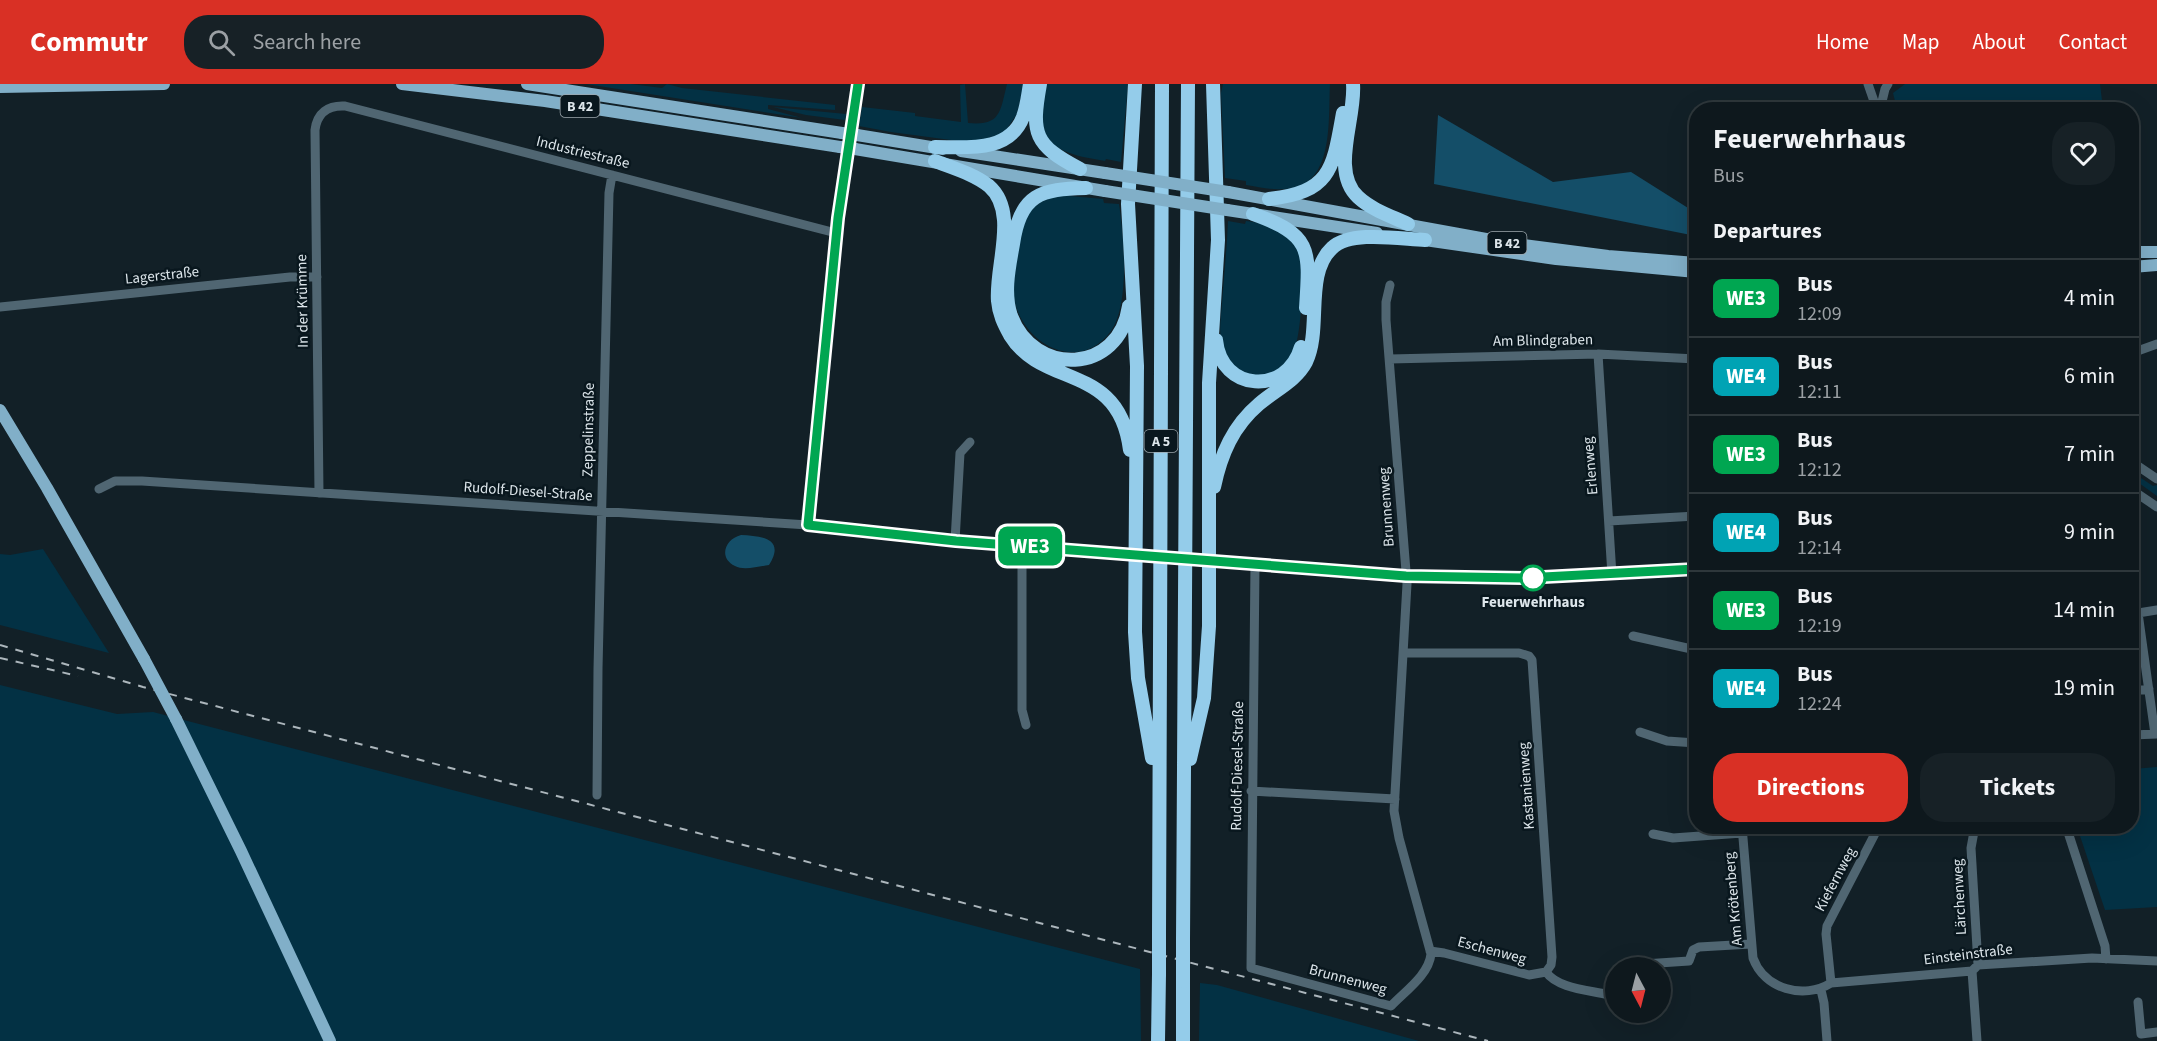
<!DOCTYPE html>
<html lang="en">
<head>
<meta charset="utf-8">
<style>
	body { margin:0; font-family:"Source Sans 3",sans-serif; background:#172126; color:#f1f3f6; height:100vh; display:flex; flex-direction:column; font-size:22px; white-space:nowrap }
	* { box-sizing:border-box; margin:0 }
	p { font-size:20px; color:#9ba0a4 }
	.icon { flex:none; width:33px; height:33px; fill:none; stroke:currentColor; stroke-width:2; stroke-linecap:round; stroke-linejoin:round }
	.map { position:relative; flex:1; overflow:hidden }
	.panel { position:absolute; left:1689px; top:18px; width:450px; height:732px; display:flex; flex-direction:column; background:#0e181d; border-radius:24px; box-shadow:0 6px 24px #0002,0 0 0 2px #2e373b }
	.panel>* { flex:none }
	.badge { padding:0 12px; border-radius:9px; font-size:21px; line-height:39px }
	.needle { width:39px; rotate:173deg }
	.tools { position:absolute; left:1605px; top:873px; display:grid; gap:12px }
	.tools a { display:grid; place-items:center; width:66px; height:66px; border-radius:50%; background:#0e181d; box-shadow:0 6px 24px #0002,0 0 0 2px #2e373b; font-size:30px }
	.map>.badge { position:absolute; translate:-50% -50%; box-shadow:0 0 0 3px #fff }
	h2 { padding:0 24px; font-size:22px; line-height:54px }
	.round { display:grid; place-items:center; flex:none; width:63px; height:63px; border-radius:24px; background:#172126 }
	.head { display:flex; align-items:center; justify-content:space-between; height:102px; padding:0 24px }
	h1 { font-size:28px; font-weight:700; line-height:45px }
	.cta { display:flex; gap:12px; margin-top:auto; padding:12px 24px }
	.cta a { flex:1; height:69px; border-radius:24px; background:#d93025; color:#fff; font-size:24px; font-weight:700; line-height:69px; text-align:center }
	.cta a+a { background:#172126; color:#f1f3f6 }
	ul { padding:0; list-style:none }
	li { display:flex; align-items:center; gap:18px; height:78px; padding:0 24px; border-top:2px solid #2e373b }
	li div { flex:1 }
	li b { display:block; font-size:22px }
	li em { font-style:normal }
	li .badge { min-width:66px; font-weight:700; text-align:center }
	header { display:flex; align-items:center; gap:36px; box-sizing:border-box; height:84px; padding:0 30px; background:#d93025; color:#fff }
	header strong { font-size:28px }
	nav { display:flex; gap:33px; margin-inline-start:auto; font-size:21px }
	.search { width:420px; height:54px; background:#172126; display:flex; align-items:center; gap:15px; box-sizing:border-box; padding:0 21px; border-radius:24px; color:#9ba0a4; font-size:22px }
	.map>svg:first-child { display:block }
	.green { fill:#033144 }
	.water { fill:#144e68 }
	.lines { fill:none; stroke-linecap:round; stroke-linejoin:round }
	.minor-tunnel { stroke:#303e44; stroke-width:9; stroke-dasharray:9 4.5; stroke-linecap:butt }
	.minor { stroke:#506672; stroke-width:9 }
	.major { stroke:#81afc8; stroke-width:12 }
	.highway { stroke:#94ccea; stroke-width:14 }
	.rail { stroke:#acb6bc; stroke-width:2; stroke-dasharray:8 8; stroke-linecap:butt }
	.major-bridge { stroke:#81afc8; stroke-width:12 }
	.highway-bridge { stroke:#94ccea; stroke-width:14 }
	.line-casing { stroke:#fff; stroke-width:14 }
	.line { stroke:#00a651; stroke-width:9 }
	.stop-dot { fill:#fff; stroke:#00a651; stroke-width:3 }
	.labels { text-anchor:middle; stroke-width:5; stroke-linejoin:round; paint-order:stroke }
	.shield { fill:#09171e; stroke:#9da7ad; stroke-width:1.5 }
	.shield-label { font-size:14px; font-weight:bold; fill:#dce5ea }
	.street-label { font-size:15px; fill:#dce5ea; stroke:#09171e }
	.stop-label { font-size:15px; font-weight:bold; fill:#dce5ea; stroke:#09171e }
</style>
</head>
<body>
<header>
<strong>Commutr</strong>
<div class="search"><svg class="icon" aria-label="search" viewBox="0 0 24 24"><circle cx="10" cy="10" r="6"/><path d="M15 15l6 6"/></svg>Search here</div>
<nav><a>Home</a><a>Map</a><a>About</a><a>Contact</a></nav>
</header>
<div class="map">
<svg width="2157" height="957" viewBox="0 0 2157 957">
	<rect width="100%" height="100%" fill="#122027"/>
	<path class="green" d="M 586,0 L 631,0 L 662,4 L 667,0 L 682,4 L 835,21 L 835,26 L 768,21 L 768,25 L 802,34 Z
		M 965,0 L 968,39 C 1001,42 1000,28 1007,0 L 1024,0 L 1017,30 L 1004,49 L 973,59 L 891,48 L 859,42 L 862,23 L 915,29 L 915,32 L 961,38 L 960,1 Z
		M 1047,0 L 1128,0 L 1121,78 L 1106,75 L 1105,77 C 1077,72 1042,68 1041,33 C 1041,22 1045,11 1047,0 Z
		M 1223,0 L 1330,0 C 1328,36 1335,105 1283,105 C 1271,106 1258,103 1246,101 L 1246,97 L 1225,94 L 1221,9 Z
		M 1905,0 L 2100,0 L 2103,25 L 1897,25 L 1893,9 Z
		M 773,23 L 846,30 L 847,30 L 845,36 L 806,31 Z
		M 1059,111 L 1103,115 L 1104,119 L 1119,120 C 1124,152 1130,220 1111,247 C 1081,288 1030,264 1016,223 C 1010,205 1016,181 1018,163 C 1021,133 1030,119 1059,111 Z
		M 1228,137 L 1245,140 L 1246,137 C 1263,139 1284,143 1295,158 C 1307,175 1302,257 1291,275 C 1280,291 1250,300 1235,284 C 1231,280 1225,270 1223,265 C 1218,251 1221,233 1222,219 C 1224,192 1227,164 1228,137 Z
		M 2132,388 L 2153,402 L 2157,401 L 2157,412 L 2132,394 Z
		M 43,465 L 109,569 L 0,541 L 0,470 L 10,471 Z
		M 0,601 L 117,630 L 153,628 L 1140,885 L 1141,957 L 0,957 Z
		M 2157,683 L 2157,823 L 2105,826 L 2077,743 L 2132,742 L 2132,685 Z
		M 1200,899 L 1217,901 L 1419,957 L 1199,957 Z"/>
	<path class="water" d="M 1438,31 L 1553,98 L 1631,88 L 1696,129 L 1696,152 L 1434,100 Z
		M 741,451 C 761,452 786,454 769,481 C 760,482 744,487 735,482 C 718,474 725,455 741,451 Z"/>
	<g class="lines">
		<path class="minor-tunnel" d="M 1130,469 L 1212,476"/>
		<path class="minor" d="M 1868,0 L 1877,26
			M 1880,26 L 1885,5 L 1888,0
			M 0,223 L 290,193 L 317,193
			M 2132,269 L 2157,260
			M 1598,270 L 1612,491
			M 1390,275 L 1598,270 L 1696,275
			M 1692,358 L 1696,420
			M 2132,378 L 2157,395
			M 99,405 L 115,397 L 142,397 L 808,441 L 955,457 L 1124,469
			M 2132,406 L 2157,423
			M 319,409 L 315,46 C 317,29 328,21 345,22 L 836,149
			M 1609,437 L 1696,432
			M 808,441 L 838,134 L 859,0
			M 955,457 L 960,369 L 970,358
			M 1022,462 L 1022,626 L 1026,641
			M 1220,477 L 1406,492 L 1524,494 L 1696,485
			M 1255,480 L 1251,884 L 1391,922 C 1404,908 1429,891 1431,870 L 1399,754 L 1394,727 L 1407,500 L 1386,236 L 1386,218 L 1390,201
			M 2138,529 L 2155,650
			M 2132,530 L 2157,526
			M 1633,552 L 1696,566
			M 2132,566 L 2143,565
			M 1404,569 L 1519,569 L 1529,572 L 1532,576 L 1552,873 L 1551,881 L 1546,888
			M 2132,607 L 2149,605
			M 1640,648 L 1667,657 L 1696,659
			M 2132,651 L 2157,650
			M 1251,707 L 1395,715
			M 597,711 L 598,585 L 609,109 L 612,91
			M 1742,742 L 1753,874 C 1764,905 1804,916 1831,899 L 1972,887 L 1978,881 L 2092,874 L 2157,877
			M 1975,742 L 1971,764 L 1978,881
			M 2066,742 L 2105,862 L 2106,875
			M 1653,750 L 1673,754 L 1742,749
			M 1430,867 L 1444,869 L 1529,891 L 1546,888
			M 1644,880 L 1689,877 L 1693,866 L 1699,863 L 1751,860
			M 1972,887 L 1977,957
			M 1546,888 C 1558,905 1590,906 1609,911
			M 1831,899 L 1826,850 L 1827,842 L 1879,742
			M 1821,906 L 1824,919 L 1827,957
			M 2138,918 L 2141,950 L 2157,948"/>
		<path class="major" d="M 402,0 L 545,17 L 840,63
			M 527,0 L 842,49
			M 0,3 L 164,0
			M 857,51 L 943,65
			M 855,65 L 1105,107
			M 961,67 L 1105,89
			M 1228,108 L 1508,159 L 1608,172 L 1696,179
			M 1227,126 L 1377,149
			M 1418,155 L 1556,175 L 1696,188
			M 2132,168 L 2157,168
			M 2132,183 L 2157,181
			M 0,326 L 47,404 L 144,575
			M 176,635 L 241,767 L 330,957"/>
		<path class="highway" d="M 1040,0 C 1031,50 1034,61 1080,85
			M 1135,0 L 1128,120 L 1137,282 L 1135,548 L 1138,594 L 1152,674
			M 1353,0 C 1356,34 1330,87 1358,113 C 1372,126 1391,132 1408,140
			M 935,63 C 966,63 1009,69 1023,33 C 1027,22 1028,11 1030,0
			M 935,77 C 953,84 974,90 989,102 C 1019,128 995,182 998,217 C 999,230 1004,240 1010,251 C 1043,305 1119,278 1130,366
			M 1086,104 C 1041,105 1020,110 1013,160 C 1009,183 1003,209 1011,232 C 1034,293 1119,291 1129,222
			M 1269,115 C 1331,108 1333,85 1343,29
			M 1253,130 C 1312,151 1310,165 1306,224
			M 1216,256 C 1221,308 1287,312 1301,263
			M 1214,403 C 1221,370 1233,342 1259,320 C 1275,306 1296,297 1306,278 C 1322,245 1304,190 1332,164 C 1351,146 1400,155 1425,156
			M 1190,675 L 1204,614 L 1209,542 L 1209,299 L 1218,156 L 1213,0
			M 1159,850 L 1162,0
			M 1183,856 L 1188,0
			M 1158,957 L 1159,890
			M 1183,957 L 1183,897"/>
		<path class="rail" d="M 0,561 L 143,603 L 1488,957
			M 0,574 L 78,592"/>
		<path class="major-bridge" d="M 842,49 L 857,51
			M 840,63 L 855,65
			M 1105,89 L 1228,108
			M 1105,107 L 1227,126
			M 144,575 L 176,635"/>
		<path class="highway-bridge" d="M 1159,850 L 1159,890
			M 1183,856 L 1183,897"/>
	</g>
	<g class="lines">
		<defs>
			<path id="line" d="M 858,0 L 838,134 L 808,441 L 956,457 L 1406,492 L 1524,494 L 1696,485"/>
		</defs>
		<use href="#line" class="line-casing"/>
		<use href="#line" class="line"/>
	</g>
	<circle class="stop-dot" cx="1533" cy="494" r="12"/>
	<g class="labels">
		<g class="shield">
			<rect x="560.5" y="11" width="39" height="22" rx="4.5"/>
			<rect x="1487.5" y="148" width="39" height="22" rx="4.5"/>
			<rect x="1144.5" y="346" width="33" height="22" rx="4.5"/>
		</g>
		<g class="shield-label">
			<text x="580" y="27">B 42</text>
			<text x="1507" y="164">B 42</text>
			<text x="1161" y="362">A 5</text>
		</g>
		<g class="street-label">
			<text transform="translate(583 68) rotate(14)" y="5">Industriestraße</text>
			<text transform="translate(162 191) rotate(-6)" y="5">Lagerstraße</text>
			<text transform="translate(302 217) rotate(-91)" y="5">In der Krümme</text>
			<text transform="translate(1543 256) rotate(-1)" y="5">Am Blindgraben</text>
			<text transform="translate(588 346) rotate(-89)" y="5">Zeppelinstraße</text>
			<text transform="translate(1590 382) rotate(-95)" y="5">Erlenweg</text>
			<text transform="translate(528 407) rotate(4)" y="5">Rudolf-Diesel-Straße</text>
			<text transform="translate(1386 423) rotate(-94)" y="5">Brunnenweg</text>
			<text transform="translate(1237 682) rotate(-89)" y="5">Rudolf-Diesel-Straße</text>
			<text transform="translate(1526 702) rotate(-94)" y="5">Kastanienweg</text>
			<text transform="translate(1835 795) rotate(-62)" y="5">Kiefernweg</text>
			<text transform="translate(1959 813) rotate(-93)" y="5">Lärchenweg</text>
			<text transform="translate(1733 815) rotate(-95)" y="5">Am Krötenberg</text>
			<text transform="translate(1492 866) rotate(15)" y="5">Eschenweg</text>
			<text transform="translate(1968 870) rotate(-7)" y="5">Einsteinstraße</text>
			<text transform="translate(1348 895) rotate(15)" y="5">Brunnenweg</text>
		</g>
		<g class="stop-label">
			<text x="1533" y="523">Feuerwehrhaus</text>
		</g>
	</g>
</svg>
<div class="tools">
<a><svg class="needle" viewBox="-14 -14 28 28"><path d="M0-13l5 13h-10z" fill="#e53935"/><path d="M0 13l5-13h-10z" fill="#9ba0a4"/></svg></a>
</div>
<b class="badge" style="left:1030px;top:462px;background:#00a651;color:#fff">WE3</b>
<section class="panel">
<div class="head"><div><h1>Feuerwehrhaus</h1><p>Bus</p></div><a class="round"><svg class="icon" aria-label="heart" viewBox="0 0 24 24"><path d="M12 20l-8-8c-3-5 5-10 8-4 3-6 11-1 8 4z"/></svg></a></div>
<h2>Departures</h2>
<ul>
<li><span class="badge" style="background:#00a651;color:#fff">WE3</span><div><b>Bus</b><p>12:09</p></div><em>4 min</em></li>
<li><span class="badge" style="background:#00a3b4;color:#fff">WE4</span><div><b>Bus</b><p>12:11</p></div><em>6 min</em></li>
<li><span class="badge" style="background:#00a651;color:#fff">WE3</span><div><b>Bus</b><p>12:12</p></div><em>7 min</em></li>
<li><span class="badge" style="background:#00a3b4;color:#fff">WE4</span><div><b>Bus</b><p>12:14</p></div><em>9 min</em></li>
<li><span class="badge" style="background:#00a651;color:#fff">WE3</span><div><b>Bus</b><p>12:19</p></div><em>14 min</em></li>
<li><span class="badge" style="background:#00a3b4;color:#fff">WE4</span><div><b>Bus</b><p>12:24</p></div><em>19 min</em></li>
</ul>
<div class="cta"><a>Directions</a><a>Tickets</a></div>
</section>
</div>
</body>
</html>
